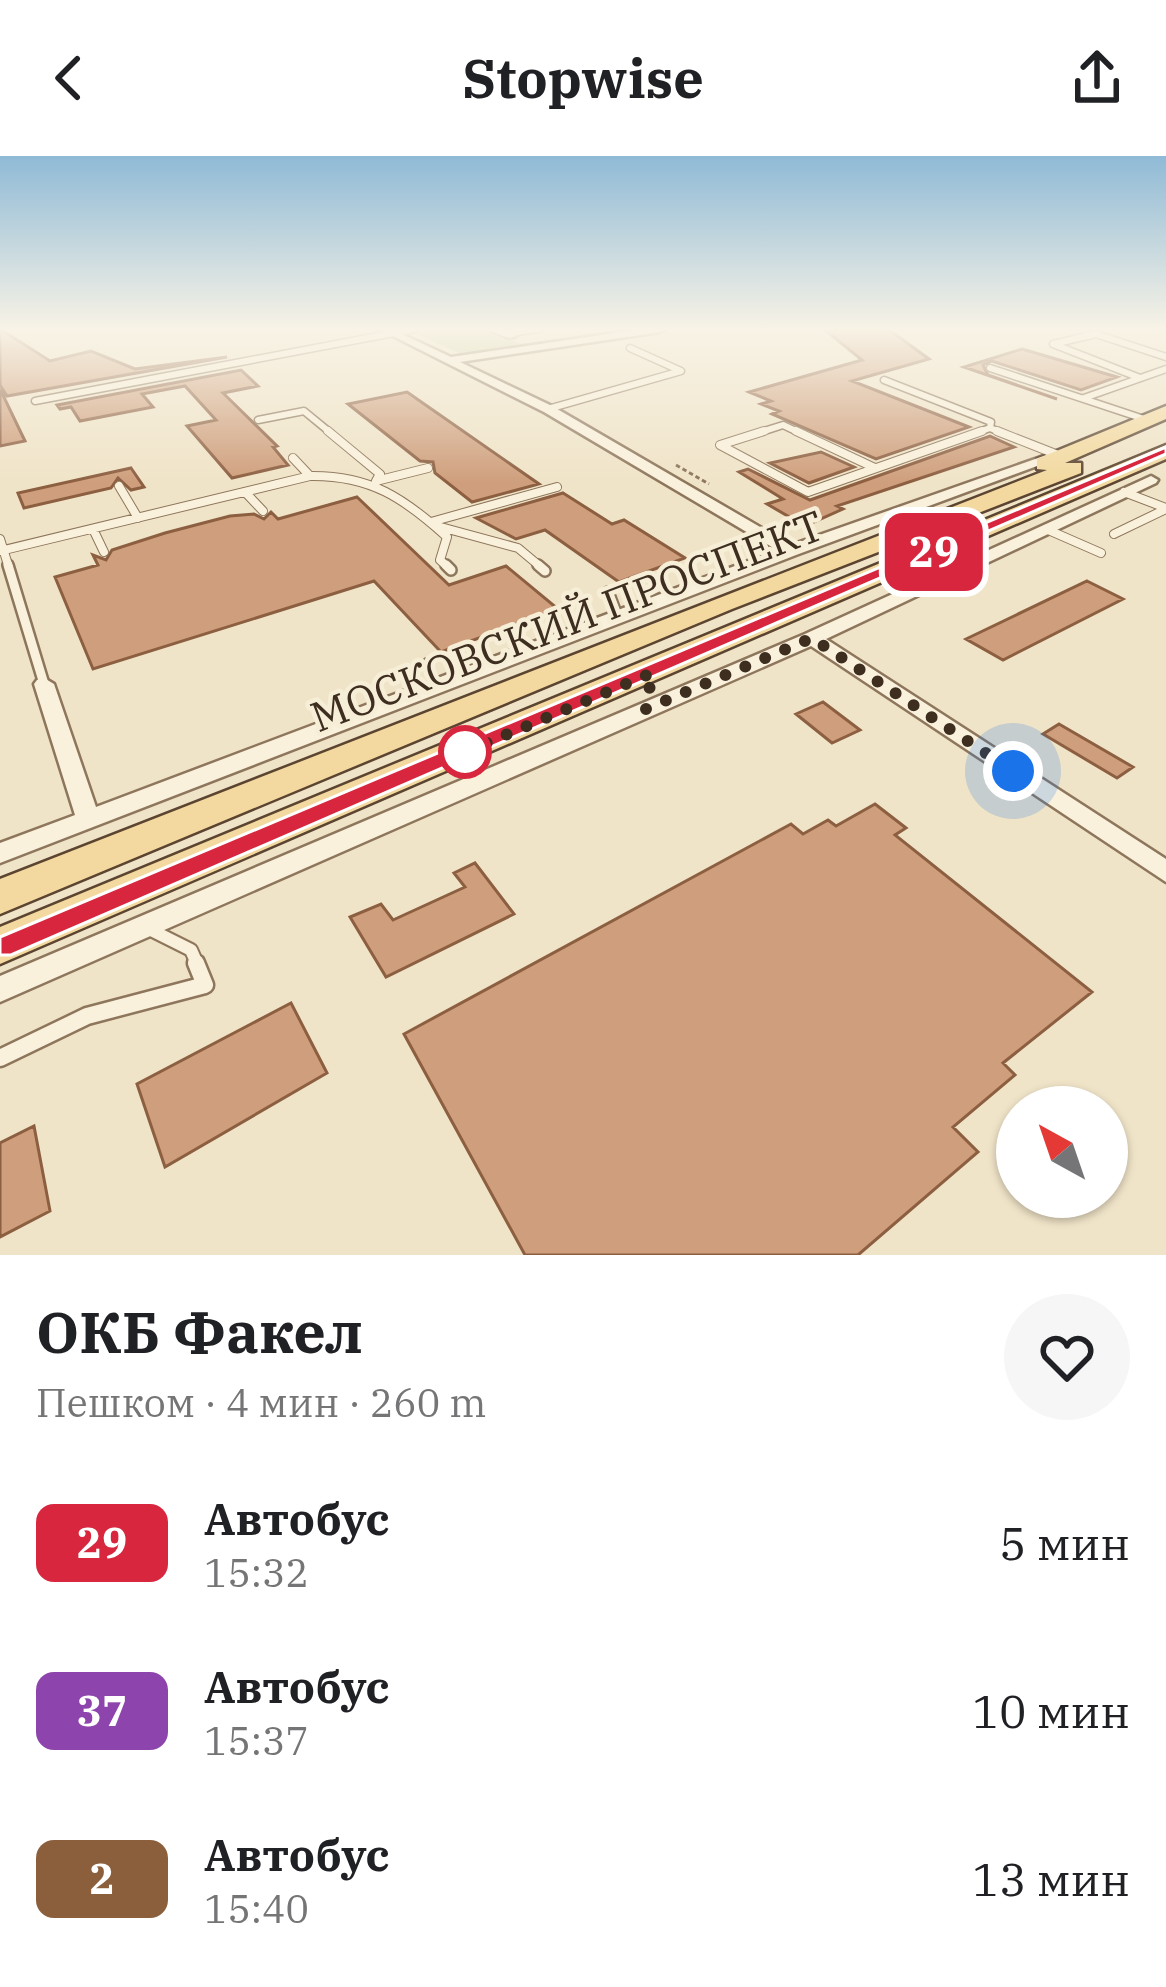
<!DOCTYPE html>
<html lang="ru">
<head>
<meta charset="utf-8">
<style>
	body { margin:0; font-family:"IBM Plex Serif",serif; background:#f6f6f6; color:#202124; height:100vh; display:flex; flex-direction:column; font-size:45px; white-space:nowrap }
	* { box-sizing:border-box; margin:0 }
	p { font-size:39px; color:#757577 }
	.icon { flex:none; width:66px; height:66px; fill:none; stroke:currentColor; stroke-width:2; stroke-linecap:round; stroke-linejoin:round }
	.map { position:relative; height:1099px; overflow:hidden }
	.sheet { display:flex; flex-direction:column; background:#fff; flex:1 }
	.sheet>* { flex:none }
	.badge { padding:0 24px; border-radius:18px; font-size:42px; line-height:78px }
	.needle { width:78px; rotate:320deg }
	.tools { position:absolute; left:996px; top:930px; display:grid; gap:24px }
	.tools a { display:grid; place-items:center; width:132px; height:132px; border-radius:50%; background:#fff; box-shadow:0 3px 9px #0004; font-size:60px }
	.you { position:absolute; width:60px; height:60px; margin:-30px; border:9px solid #fff; border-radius:50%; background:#1a73e8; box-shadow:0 0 0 18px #1a73e833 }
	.map>.badge { position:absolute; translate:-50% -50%; box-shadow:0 0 0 6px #fff }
	.round { display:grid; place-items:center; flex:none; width:126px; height:126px; border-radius:63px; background:#f6f6f6 }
	.headline { display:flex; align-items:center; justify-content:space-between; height:204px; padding:0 36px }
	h1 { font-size:57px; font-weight:700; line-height:90px }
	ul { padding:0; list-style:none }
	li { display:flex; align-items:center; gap:36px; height:168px; padding:0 36px }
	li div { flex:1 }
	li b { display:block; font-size:45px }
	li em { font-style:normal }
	li .badge { min-width:132px; font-weight:700; text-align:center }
	header { display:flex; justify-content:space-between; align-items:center; height:156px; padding:0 36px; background:#fff; font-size:54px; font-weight:700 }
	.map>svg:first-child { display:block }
	.green { fill:#c9cf9b }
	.building { fill:#cf9f7d; stroke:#8d5f41; stroke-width:3 }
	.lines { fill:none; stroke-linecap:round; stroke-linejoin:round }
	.service-far4-casing { stroke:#8d765c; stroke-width:9 }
	.service-far3-casing { stroke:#8d765c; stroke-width:10 }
	.service-far2-casing { stroke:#8d765c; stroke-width:14 }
	.service-far1-casing { stroke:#8d765c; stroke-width:16 }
	.service-casing { stroke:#8d765c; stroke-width:21 }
	.minor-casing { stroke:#8d765c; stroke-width:5 }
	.primary-casing { stroke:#5b4430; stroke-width:5 }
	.path { stroke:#8d765c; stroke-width:3; stroke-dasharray:4.5 3; stroke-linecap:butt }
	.service-far4 { stroke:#faf1dc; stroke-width:6 }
	.service-far3 { stroke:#faf1dc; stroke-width:8 }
	.service-far2 { stroke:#faf1dc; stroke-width:9 }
	.service-far1 { stroke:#faf1dc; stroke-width:12 }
	.service { stroke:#faf1dc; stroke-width:16 }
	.minor { fill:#faf1dc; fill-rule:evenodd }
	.primary { fill:#f3d9a0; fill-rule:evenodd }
	.line { fill:#d7263d; stroke:#fff; stroke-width:3 }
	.walk { stroke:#3d2e20; stroke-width:12; stroke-dasharray:0 21.6 }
	.stop-dot { fill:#fff; stroke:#d7263d; stroke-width:6 }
	.labels { text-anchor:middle; stroke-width:9; stroke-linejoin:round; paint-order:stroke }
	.street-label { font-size:42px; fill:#3d2e20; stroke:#f7eed8 }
</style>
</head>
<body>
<header><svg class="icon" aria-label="back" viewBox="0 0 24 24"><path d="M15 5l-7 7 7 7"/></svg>Stopwise<svg class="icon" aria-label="share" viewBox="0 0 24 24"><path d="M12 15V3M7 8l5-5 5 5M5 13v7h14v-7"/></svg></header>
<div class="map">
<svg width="1166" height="1099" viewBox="0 0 1166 1099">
	<rect width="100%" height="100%" fill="#f0e4c8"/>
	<path class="green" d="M 424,173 L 487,173 L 522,188 L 462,198 L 412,176 Z"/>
	<path class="building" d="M 0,173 L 50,205 L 91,195 L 135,213 L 227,201 L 7,240 L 0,229 Z
		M 824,173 L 888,173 L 929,203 L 852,225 L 969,271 L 876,303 L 772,258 L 779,255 L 761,248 L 771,245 L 749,236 L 862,204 Z
		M 1022,193 L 1117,221 L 1081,234 L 992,205 L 983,209 L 988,219 L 1057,243 L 964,211 Z
		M 241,214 L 258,230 L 223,237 L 277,290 L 273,291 L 288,309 L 232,322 L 187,270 L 216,264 L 185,230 L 142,238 L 153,251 L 80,265 L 71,251 L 60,253 L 57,249 Z
		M 0,233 L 25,285 L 0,290 Z
		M 407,236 L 539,328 L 472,346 L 435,317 L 433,306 L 420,305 L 348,248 Z
		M 990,280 L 1014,291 L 837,350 L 843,353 L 805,370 L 767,348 L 783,343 L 739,316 L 748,313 L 810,344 Z
		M 821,296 L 854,311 L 809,327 L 770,307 Z
		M 131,312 L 144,331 L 131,334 L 118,322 L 111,332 L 24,352 L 18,337 Z
		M 563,337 L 612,368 L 624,364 L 685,402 L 619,426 L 545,374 L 516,383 L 476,362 Z
		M 357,341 L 449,429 L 506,410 L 558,453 L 441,496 L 374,425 L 93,513 L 55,421 L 98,409 L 93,399 L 106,404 L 112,394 L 165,377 L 230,360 L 254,358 L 264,363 L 271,356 L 278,363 Z
		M 1087,425 L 1123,443 L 1003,504 L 966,483 Z
		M 823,546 L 860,574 L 832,587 L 796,558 Z
		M 1059,568 L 1133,611 L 1117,622 L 1043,578 Z
		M 875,648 L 906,672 L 895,679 L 1092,836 L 1003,907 L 1015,919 L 953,971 L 978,996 L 858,1099 L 525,1099 L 404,878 L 791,668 L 803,678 L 828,664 L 836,670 Z
		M 475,707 L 514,758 L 386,821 L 350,761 L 381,748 L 393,764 L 465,731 L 454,717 Z
		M 291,847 L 327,917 L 165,1011 L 137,928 Z
		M 34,970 L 50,1055 L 0,1081 L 0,987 Z"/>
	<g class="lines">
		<defs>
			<path id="service-far4" d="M 492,173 L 510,179
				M 516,176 L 539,173
				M 990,212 L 1147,264
				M 1140,222 L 1053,188 L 1096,178 L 1166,201
				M 884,224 L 991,266 L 990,272 L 1005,278
				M 1084,242 L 1166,213
				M 35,245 L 415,173
				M 548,253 L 681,215 L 630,192
				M 258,264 L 304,255 L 332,278
				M 755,278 L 783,269 L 802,278
				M 973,278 L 990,272"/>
			<path id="service-far3" d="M 328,275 L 380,318 L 376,325 L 428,312
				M 764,275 L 720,289 L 808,336 L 982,275
				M 796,275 L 875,312
				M 997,275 L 1058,299
				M 310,320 C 370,319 404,342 447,381 L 440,404 L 449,412
				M 119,330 L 138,362
				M 245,336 L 263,355
				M 1124,336 L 1166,352
				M 431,366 L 557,331
				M 437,370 L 518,392 L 542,412
				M 93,373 L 104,396
				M 1046,373 L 1101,397
				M 1114,378 L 1166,353
				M 0,383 L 9,412
				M 0,395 L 310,320 L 293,302"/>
			<path id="service-far2" d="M 8,409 L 44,528
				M 446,409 L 451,414
				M 538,409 L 545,415
				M 608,436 L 617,460"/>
			<path id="service-far1" d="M 147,772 L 191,794 L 198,810"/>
			<path id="service" d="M 0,902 L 87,860 L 205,829 L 196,807"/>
			<path id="minor" d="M 379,173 L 391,173 L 451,201 L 642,173 L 665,173 L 660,176 L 460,206 L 552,250 L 791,389 L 1055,296 L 1067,299 L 796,399 L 0,707 L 0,687 L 75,659 L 34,528 L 37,524 L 44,522 L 54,528 L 96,651 L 777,394 L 544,256 Z
				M 515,173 L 527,173 L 514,181 L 506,181 L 506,177 Z
				M 1151,320 L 1158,324 L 1156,327 L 826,483 L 1166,703 L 1166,726 L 811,490 L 0,846 L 0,820 L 805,478 Z"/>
			<path id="primary" d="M 1166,250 L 1166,263 L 1065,307 L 1081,307 L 1081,317 L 732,453 L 0,758 L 0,723 L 1047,314 L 1037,313 L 1037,303 Z
				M 1166,289 L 1166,303 L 0,808 L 0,771 Z"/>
		</defs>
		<use href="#service-far4" class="service-far4-casing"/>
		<use href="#service-far3" class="service-far3-casing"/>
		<use href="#service-far2" class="service-far2-casing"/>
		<use href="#service-far1" class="service-far1-casing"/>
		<use href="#service" class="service-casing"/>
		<use href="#minor" class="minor-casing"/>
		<use href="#primary" class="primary-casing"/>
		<path class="path" d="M 676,309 L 709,328
			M 424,502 L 432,511"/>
		<use href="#service-far4" class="service-far4"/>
		<use href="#service-far3" class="service-far3"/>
		<use href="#service-far2" class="service-far2"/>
		<use href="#service-far1" class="service-far1"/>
		<use href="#service" class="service"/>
		<use href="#minor" class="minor"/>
		<use href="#primary" class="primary"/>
	</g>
	<linearGradient id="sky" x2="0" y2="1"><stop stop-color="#8fbad6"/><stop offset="0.53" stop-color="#f8f3e6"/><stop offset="1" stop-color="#f8f3e6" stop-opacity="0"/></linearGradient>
	<rect width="1166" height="326" fill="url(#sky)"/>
	<path class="line" d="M 1166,291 L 1166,298 L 11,799 L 0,799 L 0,781 Z"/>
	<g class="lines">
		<path class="walk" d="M 465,596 L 456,600 L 652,517 L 646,553 L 812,482 L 1013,615"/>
	</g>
	<circle class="stop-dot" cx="465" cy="596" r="24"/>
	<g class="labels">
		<g class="street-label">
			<text transform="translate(567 465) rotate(-21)" y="15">МОСКОВСКИЙ ПРОСПЕКТ</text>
		</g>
	</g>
</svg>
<div class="tools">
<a><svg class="needle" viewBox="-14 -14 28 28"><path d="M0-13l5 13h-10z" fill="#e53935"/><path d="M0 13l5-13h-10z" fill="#757577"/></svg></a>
</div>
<div class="you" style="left:1013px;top:615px"></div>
<b class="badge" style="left:934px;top:396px;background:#d7263d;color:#fff">29</b>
</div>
<section class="sheet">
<div class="headline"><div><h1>ОКБ Факел</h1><p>Пешком · 4 мин · 260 m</p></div><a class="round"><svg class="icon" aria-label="heart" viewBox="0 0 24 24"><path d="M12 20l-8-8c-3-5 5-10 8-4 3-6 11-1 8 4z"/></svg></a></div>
<ul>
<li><span class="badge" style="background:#d7263d;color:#fff">29</span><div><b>Автобус</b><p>15:32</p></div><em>5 мин</em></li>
<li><span class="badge" style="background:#8e44ad;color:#fff">37</span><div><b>Автобус</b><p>15:37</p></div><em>10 мин</em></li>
<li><span class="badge" style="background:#8b5e3c;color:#fff">2</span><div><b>Автобус</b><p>15:40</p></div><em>13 мин</em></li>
</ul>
</section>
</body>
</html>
